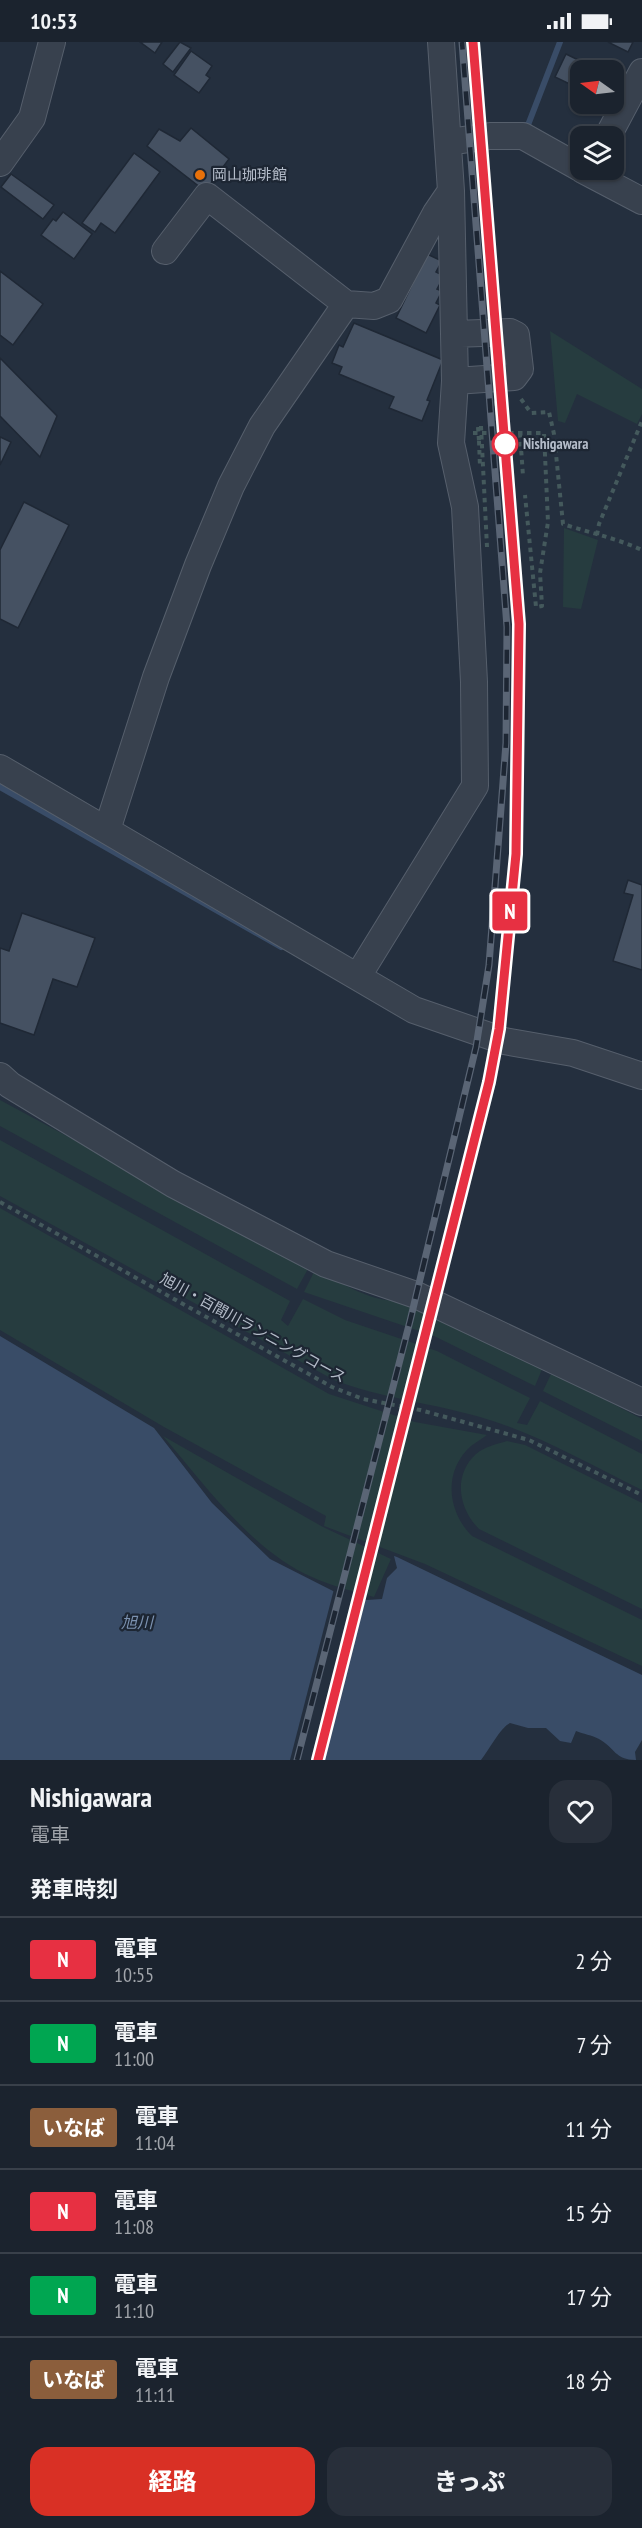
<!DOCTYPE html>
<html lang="ja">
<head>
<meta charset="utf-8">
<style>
	body { margin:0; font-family:"PT Sans Narrow","Noto Sans JP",sans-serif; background:#282f3a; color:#f1f3f6; height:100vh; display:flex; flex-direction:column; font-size:22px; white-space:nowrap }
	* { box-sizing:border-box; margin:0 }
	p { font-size:20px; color:#a0a4aa }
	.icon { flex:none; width:33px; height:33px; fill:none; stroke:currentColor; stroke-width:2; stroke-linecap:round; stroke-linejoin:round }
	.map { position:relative; height:1718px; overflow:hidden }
	.drawer { display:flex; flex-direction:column; background:#1b232e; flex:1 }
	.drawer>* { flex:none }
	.badge { padding:0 12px; border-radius:4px; font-size:21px; line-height:39px }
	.needle { width:39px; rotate:284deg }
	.buttons { position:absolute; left:570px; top:18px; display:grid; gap:12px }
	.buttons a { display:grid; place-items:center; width:54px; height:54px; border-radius:12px; background:#1b232e; box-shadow:0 2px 4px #0004,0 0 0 2px #39404a; font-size:30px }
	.map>.badge { position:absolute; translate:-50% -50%; box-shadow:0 0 0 3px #fff }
	h2 { padding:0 30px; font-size:22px; line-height:54px }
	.round { display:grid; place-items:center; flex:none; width:63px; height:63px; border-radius:18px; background:#282f3a }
	.headline { display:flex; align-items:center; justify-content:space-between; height:102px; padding:0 30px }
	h1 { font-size:28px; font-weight:800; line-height:45px }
	.button { display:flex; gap:12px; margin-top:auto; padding:12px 30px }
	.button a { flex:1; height:69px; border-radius:18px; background:#d93025; color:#fff; font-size:24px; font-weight:800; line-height:69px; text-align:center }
	.button a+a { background:#282f3a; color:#f1f3f6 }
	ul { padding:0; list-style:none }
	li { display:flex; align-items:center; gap:18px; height:84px; padding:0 30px; border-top:2px solid #39404a }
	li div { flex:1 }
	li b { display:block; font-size:22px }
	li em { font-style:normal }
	li .badge { min-width:66px; font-weight:700; text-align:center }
	.status { display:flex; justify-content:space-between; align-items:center; height:42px; padding:0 30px; background:#1b232e; direction:ltr }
	.status svg { height:16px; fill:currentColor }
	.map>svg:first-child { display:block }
	.green { fill:#263c3f }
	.water { fill:#394c67 }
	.pier { fill:#242f3e }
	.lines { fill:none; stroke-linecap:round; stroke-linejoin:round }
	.stream { stroke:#394c67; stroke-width:6 }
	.building { fill:#455162; stroke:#1f2835; stroke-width:1.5 }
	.minor-casing { stroke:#565f6c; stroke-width:28 }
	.path { stroke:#44595c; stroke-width:4; stroke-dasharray:4.5 4.5; stroke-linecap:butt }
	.minor { stroke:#38414e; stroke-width:26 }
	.rail-casing { stroke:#5a6575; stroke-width:7 }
	.rail { stroke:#1d2633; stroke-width:4.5; stroke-dasharray:14; stroke-linecap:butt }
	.path-bridge { stroke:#44595c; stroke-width:4; stroke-dasharray:4.5 4.5; stroke-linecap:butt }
	.line-casing { stroke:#fff; stroke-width:14 }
	.line { stroke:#e73042; stroke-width:9 }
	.food-dot { fill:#e8710a; stroke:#1d2633; stroke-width:2 }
	.stop-dot { fill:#fff; stroke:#e73042; stroke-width:3 }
	.labels { text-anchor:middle; stroke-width:4.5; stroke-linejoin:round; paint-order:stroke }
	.poi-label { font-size:15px; fill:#b4bcc9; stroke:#1d2633; text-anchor:start }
	.stop-label { font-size:15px; font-weight:bold; fill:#b4bcc9; stroke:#1d2633; text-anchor:start }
	.street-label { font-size:15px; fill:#b4bcc9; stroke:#1d2633 }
	.water-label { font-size:16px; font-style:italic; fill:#7c92b1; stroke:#1d2633 }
</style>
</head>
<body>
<div class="status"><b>10:53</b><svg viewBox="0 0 49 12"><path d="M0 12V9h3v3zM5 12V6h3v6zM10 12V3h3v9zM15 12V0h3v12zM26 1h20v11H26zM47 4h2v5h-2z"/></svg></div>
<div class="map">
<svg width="642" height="1718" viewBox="0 0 642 1718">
	<rect width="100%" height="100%" fill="#242f3e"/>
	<path class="green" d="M 550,289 L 642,347 L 642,372 L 637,382 L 577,352 L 565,381 L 558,379 Z
		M 564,486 L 598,498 L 581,567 L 563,565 Z
		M 0,1058 L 309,1225 L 297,1247 L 0,1084 Z
		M 0,1098 L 290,1259 L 281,1278 L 288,1284 L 303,1257 L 345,1278 L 437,1309 L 530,1356 L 517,1381 L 527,1383 L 540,1359 L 642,1412 L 642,1448 C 589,1422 536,1391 480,1375 C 431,1361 381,1356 334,1338 L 0,1154 Z
		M 0,1166 L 329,1352 L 415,1380 L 487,1393 C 482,1397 476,1400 471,1404 C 443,1429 447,1469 472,1494 L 642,1578 L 642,1624 L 425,1522 L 324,1484 L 326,1474 L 164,1385 L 0,1288 Z
		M 315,1228 C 342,1240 373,1263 404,1258 L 543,1325 L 535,1344 L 434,1294 L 304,1250 Z
		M 552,1330 L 642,1377 L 642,1399 L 543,1349 Z
		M 163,1394 L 323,1485 L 391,1517 L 374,1555 C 353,1549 331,1544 312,1535 C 252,1509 205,1443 163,1394 Z
		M 507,1399 L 525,1403 L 642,1461 L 642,1567 L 479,1487 C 458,1466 453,1433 476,1412 C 484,1405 497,1402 507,1399 Z"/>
	<path class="water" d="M 0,1294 L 154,1386 L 212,1461 L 270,1517 L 335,1550 L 367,1558 L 382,1557 L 387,1536 L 397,1526 L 394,1514 L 397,1515 L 642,1633 L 642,1698 L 635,1710 L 636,1718 C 615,1718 615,1706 599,1697 C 592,1693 583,1692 576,1689 L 571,1701 L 560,1699 L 546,1686 L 528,1686 L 510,1681 C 500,1686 489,1708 481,1718 L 0,1718 Z"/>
	<path class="pier" d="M 334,1547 L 366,1555 L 324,1718 L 290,1718 Z"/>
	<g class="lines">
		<path class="stream" d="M 522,83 L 528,83 L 560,0
			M 0,745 L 281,905"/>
	</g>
	<path class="building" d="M 140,0 L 162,0 L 155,11 Z
		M 180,0 L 191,6 L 173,30 L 163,22 Z
		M 608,0 L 633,0 L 628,10 Z
		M 191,9 L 212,24 L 206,33 L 210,36 L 199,51 L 174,33 Z
		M 566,12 L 599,28 L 580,28 L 580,47 L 555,35 Z
		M 191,86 L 229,117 L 205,149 L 147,104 L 159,87 L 180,99 Z
		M 134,111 L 160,130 L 115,191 L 101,181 L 95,190 L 82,181 Z
		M 11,132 L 54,163 L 43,177 L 1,145 Z
		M 63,170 L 92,192 L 74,217 L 41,193 L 53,177 L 56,179 Z
		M 427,212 L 442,219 L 436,230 L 444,234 L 437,247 L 442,249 L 436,261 L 440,263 L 426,291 L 396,276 Z
		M 0,229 L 43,262 L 13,303 L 0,293 Z
		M 354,281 L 443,318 L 427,358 L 430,359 L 422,379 L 389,366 L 394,355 L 339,332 L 342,325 L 332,321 L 339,303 L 343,305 Z
		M 0,316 L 57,374 L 40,415 L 0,374 Z
		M 0,395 L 11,400 L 0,423 Z
		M 24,460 L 69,483 L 18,586 L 0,577 L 0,508 Z
		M 628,838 L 642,843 L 642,928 L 613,919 L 633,853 L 624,851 Z
		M 22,871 L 95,896 L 77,945 L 53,937 L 34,993 L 0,981 L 0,906 L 9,909 Z"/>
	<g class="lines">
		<defs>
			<path id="minor" d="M 608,94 L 642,30
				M 449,100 L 490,94 L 523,94 L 580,126
				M 0,121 L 32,76 L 52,0
				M 583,128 L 642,159
				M 165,209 L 207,154 L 346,262
				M 454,292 L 510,290 L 516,293 L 520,327 L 514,335 L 455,339
				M 0,726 L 414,968 L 504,999 L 573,1011 L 642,1034
				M 107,788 L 156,635 L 198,523 L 231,444 L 262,384 L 346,262 L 374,264 L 389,258 L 436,171 L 451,149
				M 358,934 L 475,744 L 474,640 L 465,465 L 451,401 L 455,339 L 451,149 L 441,0
				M 0,1034 L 10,1043 L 173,1142 L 326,1222 L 416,1253 L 642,1360"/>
		</defs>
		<use href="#minor" class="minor-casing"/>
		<path class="path" d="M 521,357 L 531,371 L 549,370 L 554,392 L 563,482 C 590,491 616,496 642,508
			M 496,359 L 499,391
			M 473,391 L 544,391 L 548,480 L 540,531 L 542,564 L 536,565 L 525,453
			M 520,391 L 523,434
			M 479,399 L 480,425
			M 597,493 L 599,482 L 642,379
			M 0,1160 L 332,1345 L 363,1357 L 420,1368 L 529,1398 L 642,1453"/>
		<use href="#minor" class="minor"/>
		<defs>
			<path id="rail" d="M 297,1718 L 410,1279 L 476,1005 L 489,923 L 506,701 L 507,585 L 462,0
				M 318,1718 L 489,1040 L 499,987 L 516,812 L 519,582 L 473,0"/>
		</defs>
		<use href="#rail" class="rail-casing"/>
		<use href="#rail" class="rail"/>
		<path class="path-bridge" d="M 481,384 L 487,505
			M 478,385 L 479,399"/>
	</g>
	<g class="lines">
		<defs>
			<path id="line" d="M 318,1718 L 489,1040 L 499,987 L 516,812 L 519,582 L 473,0"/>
		</defs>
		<use href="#line" class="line-casing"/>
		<use href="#line" class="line"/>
	</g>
	<circle class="food-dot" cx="200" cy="133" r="6"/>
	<circle class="stop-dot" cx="505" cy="402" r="12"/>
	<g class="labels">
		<g class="poi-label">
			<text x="212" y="138">岡山珈琲館</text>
		</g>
		<g class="stop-label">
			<text x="523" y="407">Nishigawara</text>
		</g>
		<g class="street-label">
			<text transform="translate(253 1286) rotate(29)" y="5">旭川・百間川ランニングコース</text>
		</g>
		<g class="water-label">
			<text x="137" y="1586">旭川</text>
		</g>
	</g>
</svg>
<div class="buttons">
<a><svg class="needle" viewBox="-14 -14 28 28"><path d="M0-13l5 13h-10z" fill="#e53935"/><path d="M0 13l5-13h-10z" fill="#a0a4aa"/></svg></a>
<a><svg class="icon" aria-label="layers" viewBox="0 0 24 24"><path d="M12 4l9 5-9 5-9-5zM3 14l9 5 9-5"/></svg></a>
</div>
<b class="badge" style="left:510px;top:869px;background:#e73042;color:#fff">N</b>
</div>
<section class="drawer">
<div class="headline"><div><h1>Nishigawara</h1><p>電車</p></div><a class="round"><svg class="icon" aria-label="heart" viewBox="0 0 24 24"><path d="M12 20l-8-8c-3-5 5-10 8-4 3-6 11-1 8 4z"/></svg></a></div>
<h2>発車時刻</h2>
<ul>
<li><span class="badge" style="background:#e73042;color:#fff">N</span><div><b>電車</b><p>10:55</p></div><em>2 分</em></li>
<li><span class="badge" style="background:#00a651;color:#fff">N</span><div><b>電車</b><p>11:00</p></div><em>7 分</em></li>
<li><span class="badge" style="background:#8b5e3c;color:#fff">いなば</span><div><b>電車</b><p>11:04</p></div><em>11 分</em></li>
<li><span class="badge" style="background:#e73042;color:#fff">N</span><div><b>電車</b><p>11:08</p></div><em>15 分</em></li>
<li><span class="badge" style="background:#00a651;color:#fff">N</span><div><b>電車</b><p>11:10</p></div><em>17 分</em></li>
<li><span class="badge" style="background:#8b5e3c;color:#fff">いなば</span><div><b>電車</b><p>11:11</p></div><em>18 分</em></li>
</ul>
<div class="button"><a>経路</a><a>きっぷ</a></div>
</section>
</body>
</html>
